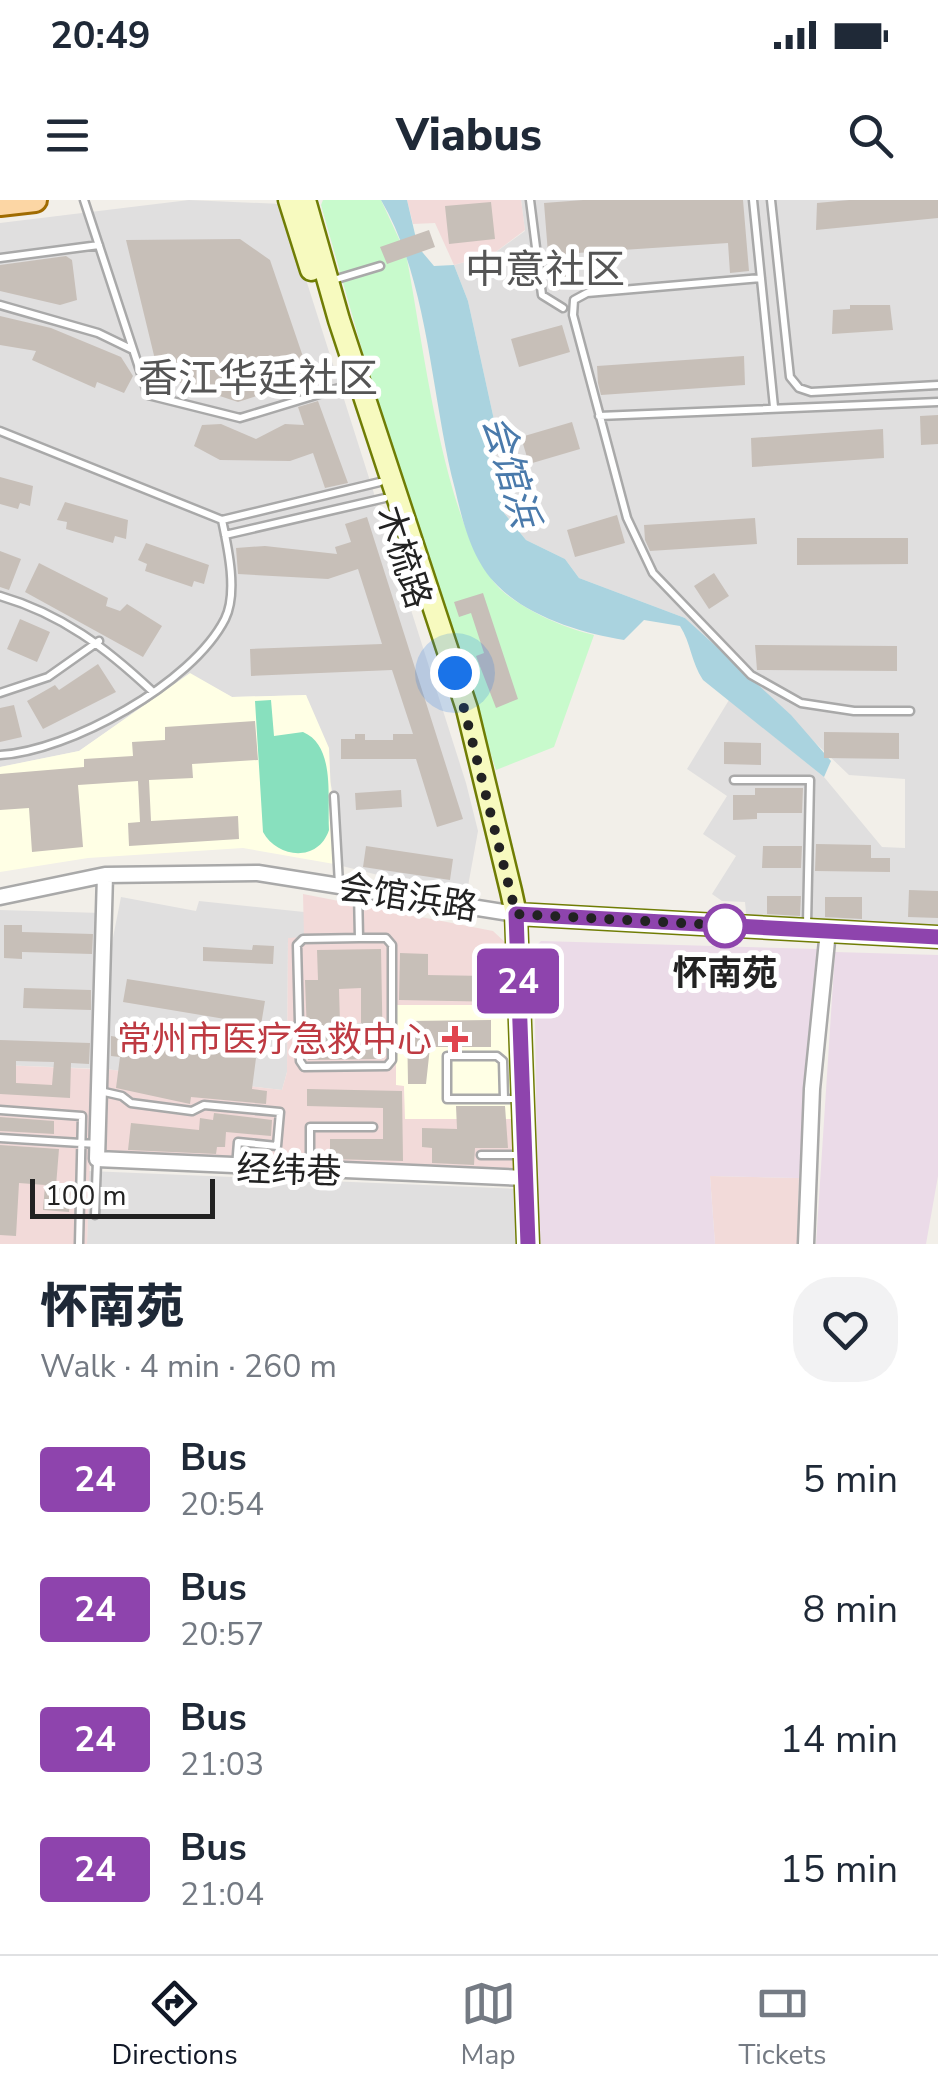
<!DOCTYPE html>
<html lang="en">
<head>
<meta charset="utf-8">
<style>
	body { margin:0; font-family:"Nunito Sans","Noto Sans SC",sans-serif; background:#f2f2f3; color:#1f2937; height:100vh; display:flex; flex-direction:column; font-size:38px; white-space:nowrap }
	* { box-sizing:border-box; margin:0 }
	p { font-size:32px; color:#747a83 }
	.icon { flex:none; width:55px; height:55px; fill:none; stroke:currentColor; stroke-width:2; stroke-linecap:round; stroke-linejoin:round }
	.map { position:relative; height:1044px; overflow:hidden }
	.sheet { display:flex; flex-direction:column; background:#fff; flex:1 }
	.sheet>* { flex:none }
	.badge { padding:0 20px; border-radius:8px; font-size:35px; line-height:65px }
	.scale { position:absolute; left:30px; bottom:25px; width:185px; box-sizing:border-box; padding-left:10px; border:5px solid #222; border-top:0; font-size:28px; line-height:35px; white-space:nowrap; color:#222; -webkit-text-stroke:8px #fff; paint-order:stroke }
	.you { position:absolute; width:50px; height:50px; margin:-25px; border:8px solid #fff; border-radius:50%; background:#1a73e8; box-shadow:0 0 0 15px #1a73e833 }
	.map>.badge { position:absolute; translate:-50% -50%; box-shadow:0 0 0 5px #fff }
	.round { display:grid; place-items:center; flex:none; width:105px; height:105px; border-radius:40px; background:#f2f2f3 }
	.overview { display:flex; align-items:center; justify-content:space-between; height:170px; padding:0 40px }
	h1 { font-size:48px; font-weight:800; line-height:75px }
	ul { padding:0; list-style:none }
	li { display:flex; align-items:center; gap:30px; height:130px; padding:0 40px }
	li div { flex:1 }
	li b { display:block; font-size:38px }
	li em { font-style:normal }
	li .badge { min-width:110px; font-weight:700; text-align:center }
	.status { display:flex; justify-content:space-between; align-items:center; height:70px; padding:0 50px; background:#fff; direction:ltr }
	.status svg { height:28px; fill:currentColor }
	header { display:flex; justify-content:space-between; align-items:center; height:130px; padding:0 40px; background:#fff; font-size:45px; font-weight:800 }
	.menu { display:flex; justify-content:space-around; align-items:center; height:140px; border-top:2px solid #e0e1e3; background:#fff; font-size:28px; color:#747a83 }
	.menu a { display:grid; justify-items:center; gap:5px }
	.menu .active { color:#111827 }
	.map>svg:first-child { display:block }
	.residential { fill:#e0dfdf }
	.commercial { fill:#f2dad9 }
	.industrial { fill:#ebdbe8 }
	.education { fill:#ffffe5 }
	.park { fill:#c8facc }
	.pitch { fill:#88e0be }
	.water { fill:#aad3df }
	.building { fill:#c7bfb8; fill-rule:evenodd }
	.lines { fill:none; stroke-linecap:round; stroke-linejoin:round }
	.lane-casing { stroke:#a9a9a9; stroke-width:11 }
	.street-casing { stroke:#a9a9a9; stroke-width:19 }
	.secondary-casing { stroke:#707d05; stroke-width:25 }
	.primary-casing { stroke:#a06b00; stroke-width:28 }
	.lane { stroke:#fff; stroke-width:6 }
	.street { stroke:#fff; stroke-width:14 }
	.secondary { stroke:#f7fabf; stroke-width:20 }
	.primary { stroke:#fcd6a4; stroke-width:22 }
	.line-casing { stroke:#fff; stroke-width:22 }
	.line { stroke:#8e44ad; stroke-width:15 }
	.walk { stroke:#222; stroke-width:10; stroke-dasharray:0 18 }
	.stop-dot { fill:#fff; stroke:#8e44ad; stroke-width:5 }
	.health-dot { fill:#e0444e; stroke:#fff; stroke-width:4 }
	.labels { text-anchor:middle; stroke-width:10; stroke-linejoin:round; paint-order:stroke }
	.street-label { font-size:35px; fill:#222; stroke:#fff }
	.stop-label { font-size:35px; font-weight:bold; fill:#222; stroke:#fff }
	.health-label { font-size:35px; fill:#be3a42; stroke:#fff; text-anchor:end }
	.water-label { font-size:38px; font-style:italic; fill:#4a7aab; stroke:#fff }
	.quarter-label { font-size:40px; fill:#555; stroke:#fff }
</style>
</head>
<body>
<div class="status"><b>20:49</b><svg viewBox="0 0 49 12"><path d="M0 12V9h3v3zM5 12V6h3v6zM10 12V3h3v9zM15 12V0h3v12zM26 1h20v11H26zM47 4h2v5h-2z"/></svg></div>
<header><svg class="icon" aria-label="menu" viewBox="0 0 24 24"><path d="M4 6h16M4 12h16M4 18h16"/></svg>Viabus<svg class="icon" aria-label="search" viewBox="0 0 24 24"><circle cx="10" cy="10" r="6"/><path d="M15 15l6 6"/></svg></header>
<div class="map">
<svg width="938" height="1044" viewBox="0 0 938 1044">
	<rect width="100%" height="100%" fill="#f2efe9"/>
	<path class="residential" d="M 189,0 L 282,4 L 466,583 L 478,631 L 466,697 L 334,664 L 332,589 L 306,495 L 232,497 L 190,474 L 79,551 L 0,567 L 0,23 Z
		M 521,0 L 938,0 L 938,727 L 747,723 L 745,702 L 722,701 L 712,694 L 736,656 L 703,634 L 727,596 L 687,569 L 729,500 L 824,577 L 882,647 L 905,648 L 905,579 L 849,575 L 685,418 L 579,378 L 565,359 L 526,340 L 504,313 L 494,256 L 496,229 L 468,101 L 454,65 L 493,54 L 525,31 Z
		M 121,697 L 196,711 L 199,701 L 304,712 L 304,737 L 288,739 L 287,872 L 282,890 L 105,869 L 0,865 L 0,710 L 101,713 L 109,758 Z
		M 89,971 L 519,989 L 520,1044 L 87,1044 Z"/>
	<path class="commercial" d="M 407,0 L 521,0 L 525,30 L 493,54 L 454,65 L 435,23 L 413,24 Z
		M 303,694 L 493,731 L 508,745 L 513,805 L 396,806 L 396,884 L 404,885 L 406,919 L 515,919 L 517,973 L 239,964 L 104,952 L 105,869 L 282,890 L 287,872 L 288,738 L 304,737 Z
		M 0,865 L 93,869 L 87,1044 L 0,1044 Z
		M 710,976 L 799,978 L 797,1044 L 715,1044 Z"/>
	<path class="industrial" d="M 541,741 L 818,749 L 799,978 L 710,976 L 715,1044 L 538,1044 L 534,748 Z
		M 835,752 L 938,755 L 938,976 L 926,1044 L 816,1044 Z"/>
	<path class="education" d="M 190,473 L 232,497 L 306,495 L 329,548 L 334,664 L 243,648 L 88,658 L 0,672 L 0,567 L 79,551 Z
		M 396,805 L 513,805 L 515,919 L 405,919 L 404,886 L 396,885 Z"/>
	<path class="park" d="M 323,0 L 381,0 L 406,54 C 423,140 442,313 493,381 C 511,405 564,429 594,435 L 554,547 L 496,570 L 368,171 L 321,5 Z"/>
	<path class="pitch" d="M 271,500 L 274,536 L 303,532 C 336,546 327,599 329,630 C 318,663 277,658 263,632 L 255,501 Z"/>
	<path class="water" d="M 381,0 L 407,0 L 418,47 L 434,66 L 454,65 L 468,101 L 496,229 L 494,256 L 504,313 L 526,340 L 565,359 L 579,378 L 685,418 L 791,515 L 831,561 L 824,577 L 703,480 C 691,462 691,443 680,426 L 644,420 L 624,440 C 582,433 529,417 498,386 C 472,361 463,323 455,289 C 431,198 429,81 381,0 Z"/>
	<path class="building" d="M 583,0 L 743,0 L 749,71 L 730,73 L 728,43 L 577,53 L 580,88 L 551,91 L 544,3 Z
		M 849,0 L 938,0 L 938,18 L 816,30 L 817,3 Z
		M 491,2 L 495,39 L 449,44 L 445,6 Z
		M 429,30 L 435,47 L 387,64 L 380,47 Z
		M 240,39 L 270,60 L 314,189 L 294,194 L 291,185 L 238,202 L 159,176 L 126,40 Z
		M 66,56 L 72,60 L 77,100 L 60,105 L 0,91 L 0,65 Z
		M 850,105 L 890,105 L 893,130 L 832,134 L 833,110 L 850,109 Z
		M 0,116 L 51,128 L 121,157 L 133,176 L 124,193 L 97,182 L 95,188 L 32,160 L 36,151 L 0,145 Z
		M 562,125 L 570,152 L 519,167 L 511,139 Z
		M 744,156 L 745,185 L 601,195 L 598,183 L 597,166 Z
		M 318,201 L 348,283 L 325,288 L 313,253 L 290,261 L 220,260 L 194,246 L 202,225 L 221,224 L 256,239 L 285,224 L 304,225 L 298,207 Z
		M 938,215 L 938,244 L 921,245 L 920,216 Z
		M 572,222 L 580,249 L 529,264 L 521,237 Z
		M 883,229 L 884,258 L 752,267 L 751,238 Z
		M 0,277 L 33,286 L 30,306 L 20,303 L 18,309 L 0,304 Z
		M 65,302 L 128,320 L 126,339 L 115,336 L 113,343 L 66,329 L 67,322 L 57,320 Z
		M 617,315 L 625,343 L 575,357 L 567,330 Z
		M 367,317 L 463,619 L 437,627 L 416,559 L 341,559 L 341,539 L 355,539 L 355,534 L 365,534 L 365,540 L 393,540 L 393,534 L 413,534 L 392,470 L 251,476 L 250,449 L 382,444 L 358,369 L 328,379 L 238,374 L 236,348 L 265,346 L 337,354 L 335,347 L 351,342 L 345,324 Z
		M 755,318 L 757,344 L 650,351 L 645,340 L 644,325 Z
		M 797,338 L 908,338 L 908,364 L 797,365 Z
		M 146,343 L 209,365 L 204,384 L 194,381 L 192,387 L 145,371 L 147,364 L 138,360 Z
		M 0,351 L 21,359 L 9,390 L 0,387 Z
		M 39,363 L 108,398 L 106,406 L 120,411 L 127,404 L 162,426 L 143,457 L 25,392 Z
		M 714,373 L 729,396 L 709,409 L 694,386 Z
		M 483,393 L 518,499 L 496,508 L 476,456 L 484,453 L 471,413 L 459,417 L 454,402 Z
		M 20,419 L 50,432 L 37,462 L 7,449 Z
		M 755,445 L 897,446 L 897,471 L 757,470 Z
		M 98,464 L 116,492 L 43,529 L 27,501 L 55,485 L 59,490 Z
		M 14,505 L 22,537 L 0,542 L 0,508 Z
		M 255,521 L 258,560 L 192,564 L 193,578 L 149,580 L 151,621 L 238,616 L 239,639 L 129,646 L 128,623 L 140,622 L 138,581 L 78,585 L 83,647 L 32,652 L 29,608 L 0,610 L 0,574 L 84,567 L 84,559 L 133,556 L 132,542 L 165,540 L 165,527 Z
		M 824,532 L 899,533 L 899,559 L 824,558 Z
		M 724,542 L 761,543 L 761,565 L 724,564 Z
		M 755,588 L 803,588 L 802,613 L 757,613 L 757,619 L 733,620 L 733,595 L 755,595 Z
		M 401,590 L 402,607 L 356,610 L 355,593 Z
		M 816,644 L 871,645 L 871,658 L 890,658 L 890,672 L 815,671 Z
		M 366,646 L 453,659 L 450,680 L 363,667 Z
		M 763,646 L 802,646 L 801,668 L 762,668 Z
		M 909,690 L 938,691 L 938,718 L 908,717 Z
		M 767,696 L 801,696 L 800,716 L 767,714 Z
		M 825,697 L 862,697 L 862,719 L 825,717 Z
		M 4,725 L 22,725 L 22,732 L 93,734 L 92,754 L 22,752 L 22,759 L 4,758 Z
		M 253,745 L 274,746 L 273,764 L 203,761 L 203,747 L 252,750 Z
		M 381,749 L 383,859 L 308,860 L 305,780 L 318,780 L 317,750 ZM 361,788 L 361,823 L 340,823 L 339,789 Z
		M 400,753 L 428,754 L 428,775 L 486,776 L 486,768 L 504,768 L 505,802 L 399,800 Z
		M 127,779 L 265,801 L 261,825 L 123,802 Z
		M 24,788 L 91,790 L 91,810 L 23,808 Z
		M 491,820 L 491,847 L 430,847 L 426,884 L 408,884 L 407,821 Z
		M 111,836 L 256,858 L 252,889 L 267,891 L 266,904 L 191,897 L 190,904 L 116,888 L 120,857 L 111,856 Z
		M 0,840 L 90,843 L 89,864 L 71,863 L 70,898 L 0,894 ZM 16,861 L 54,862 L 52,885 L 16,883 Z
		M 307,889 L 402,891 L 403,961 L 330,959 L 330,939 L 383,939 L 383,908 L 307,906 Z
		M 456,906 L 505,906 L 508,948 L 475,948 L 474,965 L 432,963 L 432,948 L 422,947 L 422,928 L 457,929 Z
		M 214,913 L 272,920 L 271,936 L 226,932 L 225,947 L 217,947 L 216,954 L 128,950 L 131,923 L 199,930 L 200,918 L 213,920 Z
		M 0,917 L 54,921 L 54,934 L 0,931 Z
		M 0,945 L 59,949 L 56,986 L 71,987 L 69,1012 L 43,1010 L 45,985 L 19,983 L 16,1036 L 0,1035 Z"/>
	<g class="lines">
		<defs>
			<path id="lane" d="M 84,0 L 148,195 L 240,218 L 349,185
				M 530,0 L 542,95 L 563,108
				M 753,0 L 774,207
				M 771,0 L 790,177 L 799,188 L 811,192 L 938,185
				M 0,58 L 99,45
				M 761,78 L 587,93 L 574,100 L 573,115 L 627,318 L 653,373 L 751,475 L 801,503 L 854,511 L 910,511
				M 330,81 L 380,66
				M 0,105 L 98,133 L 131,149
				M 599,216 L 938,202
				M 0,231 L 222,320 C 228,348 238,393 225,419 C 192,484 69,551 0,555
				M 222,320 L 380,282
				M 225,335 L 385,298
				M 0,396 C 62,414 106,448 152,491
				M 0,493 L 48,477 L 99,441
				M 734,580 L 810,580 L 807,724
				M 334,596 L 339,684
				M 358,691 L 359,738
				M 359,738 L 386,738 L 392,745 L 392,860 L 387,866 L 304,867 L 300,861 L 297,745 L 303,739 Z
				M 100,891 L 122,896 L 131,903 L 192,911 L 204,905 L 280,912 L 277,946 L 238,942 L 236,967
				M 504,899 L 503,861 L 497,856 L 447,856 L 447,899 L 517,899
				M 0,910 L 82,916 L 79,1044
				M 0,938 L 97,944
				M 481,955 L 519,955
				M 310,969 L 310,927 L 373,927
				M 95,1015 L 97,961"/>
			<path id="street" d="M 105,675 L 97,959 L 526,978
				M 0,697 L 105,675 L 258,673 L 516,714
				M 806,1044 L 812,889 L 828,731"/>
			<path id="secondary" d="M 289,0 L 311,70
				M 305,0 L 339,120 L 467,509 L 511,691 L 516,714 L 528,1044
				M 516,714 L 938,737"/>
			<path id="primary" d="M 0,4 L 35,0"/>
		</defs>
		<use href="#lane" class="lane-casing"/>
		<use href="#street" class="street-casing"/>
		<use href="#secondary" class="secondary-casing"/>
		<use href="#primary" class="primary-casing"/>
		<use href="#lane" class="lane"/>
		<use href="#street" class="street"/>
		<use href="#secondary" class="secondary"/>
		<use href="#primary" class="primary"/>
	</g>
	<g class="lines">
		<defs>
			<path id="line" d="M 528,1044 L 516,714 L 938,737"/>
		</defs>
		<use href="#line" class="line-casing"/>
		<use href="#line" class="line"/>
		<path class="walk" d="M 455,473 L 516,714 L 734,726 L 725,726"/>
	</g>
	<circle class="stop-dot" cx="725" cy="726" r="20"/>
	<path class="health-dot" d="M450 824h10v10h10v10h-10v10h-10v-10h-10v-10h10z"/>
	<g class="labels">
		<g class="street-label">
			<text transform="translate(404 357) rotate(72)" y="12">木梳路</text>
			<text transform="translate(408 697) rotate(9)" y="12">会馆浜路</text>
			<text transform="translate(289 970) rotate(2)" y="12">经纬巷</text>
		</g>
		<g class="stop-label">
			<text x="725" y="785">怀南苑</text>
		</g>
		<g class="health-label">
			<text x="432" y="851">常州市医疗急救中心</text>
		</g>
		<g class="water-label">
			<text transform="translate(511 271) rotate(74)" y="13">会馆浜</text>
		</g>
		<g class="quarter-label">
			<text x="545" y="83">中意社区</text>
			<text x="258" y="192">香江华廷社区</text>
		</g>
	</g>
</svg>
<div class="scale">100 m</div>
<div class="you" style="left:455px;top:473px"></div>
<b class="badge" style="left:518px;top:781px;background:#8e44ad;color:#fff">24</b>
</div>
<section class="sheet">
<div class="overview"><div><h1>怀南苑</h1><p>Walk · 4 min · 260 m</p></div><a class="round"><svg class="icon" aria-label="heart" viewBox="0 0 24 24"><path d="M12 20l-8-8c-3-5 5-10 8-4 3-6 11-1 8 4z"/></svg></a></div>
<ul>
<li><span class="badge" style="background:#8e44ad;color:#fff">24</span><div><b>Bus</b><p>20:54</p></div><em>5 min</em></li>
<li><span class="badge" style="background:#8e44ad;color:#fff">24</span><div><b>Bus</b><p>20:57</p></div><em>8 min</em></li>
<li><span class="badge" style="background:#8e44ad;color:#fff">24</span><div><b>Bus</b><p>21:03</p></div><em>14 min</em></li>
<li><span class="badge" style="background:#8e44ad;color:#fff">24</span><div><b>Bus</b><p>21:04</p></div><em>15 min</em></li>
</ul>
</section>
<nav class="menu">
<a class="active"><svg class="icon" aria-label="directions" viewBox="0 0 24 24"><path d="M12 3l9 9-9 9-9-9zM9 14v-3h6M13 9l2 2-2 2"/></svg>Directions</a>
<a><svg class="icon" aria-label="map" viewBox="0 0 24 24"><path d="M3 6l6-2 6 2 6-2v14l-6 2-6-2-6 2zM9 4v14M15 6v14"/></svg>Map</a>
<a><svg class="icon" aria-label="tickets" viewBox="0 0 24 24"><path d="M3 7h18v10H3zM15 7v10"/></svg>Tickets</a>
</nav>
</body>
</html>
